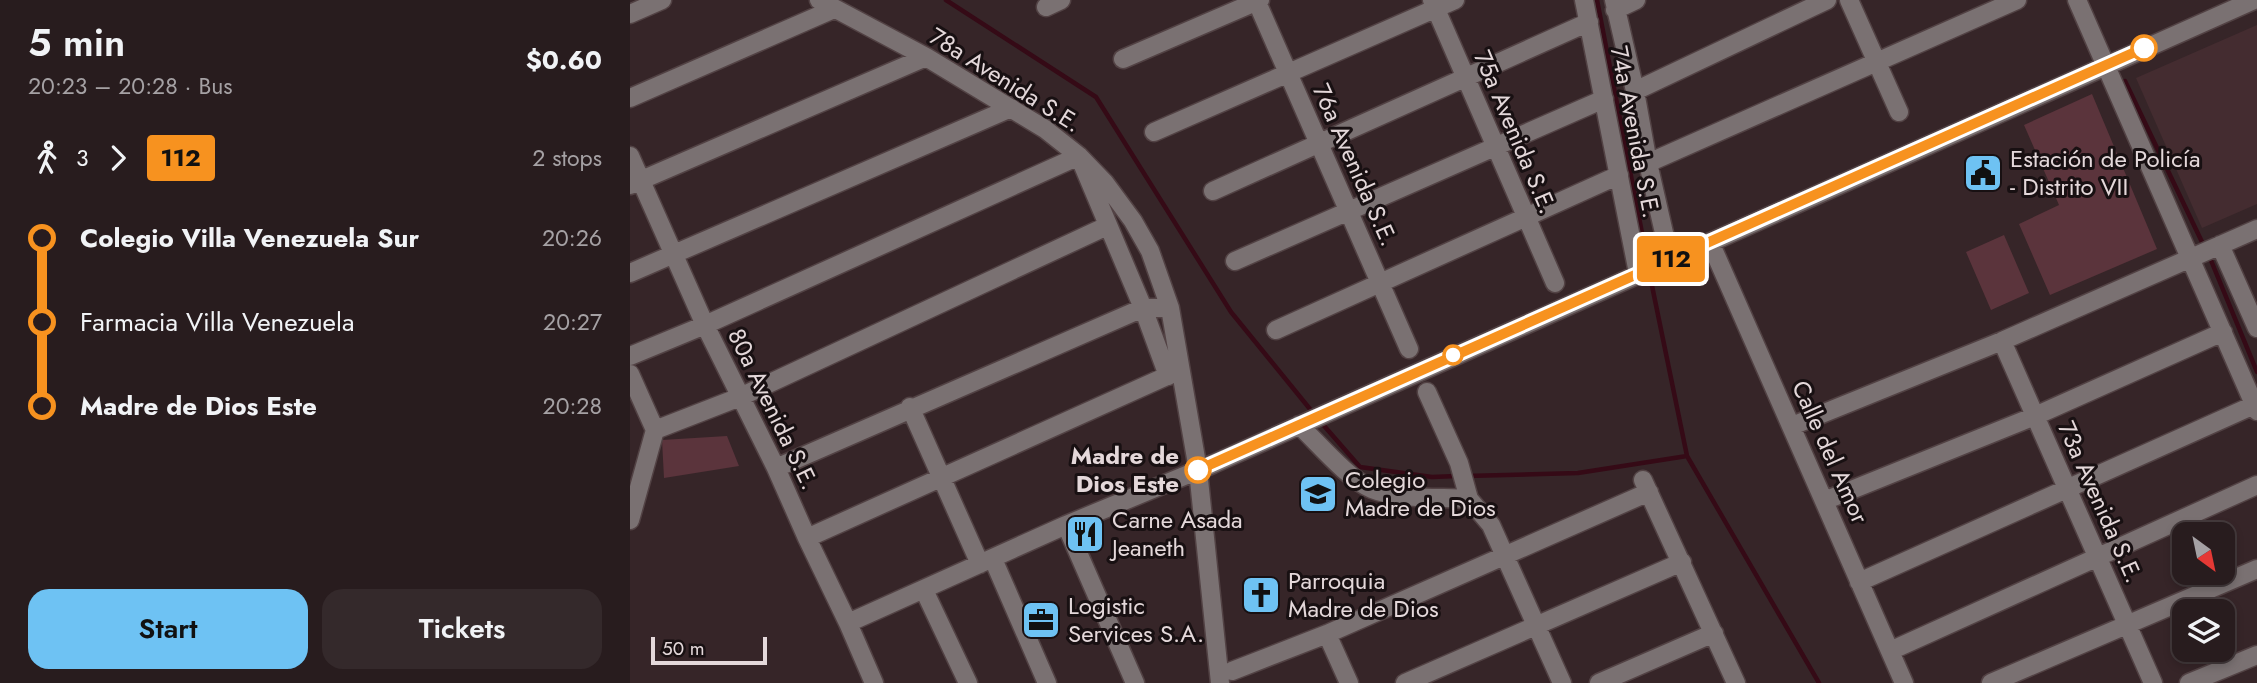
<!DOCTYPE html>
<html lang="en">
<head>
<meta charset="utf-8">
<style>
	body { margin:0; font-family:Jost,sans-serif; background:#34292b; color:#f1f3f6; height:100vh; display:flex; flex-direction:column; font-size:26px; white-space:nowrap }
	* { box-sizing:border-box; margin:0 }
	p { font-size:23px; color:#a5a1a4 }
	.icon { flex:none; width:38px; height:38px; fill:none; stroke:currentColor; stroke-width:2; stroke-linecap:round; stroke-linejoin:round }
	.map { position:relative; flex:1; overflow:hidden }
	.sheet { display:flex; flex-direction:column; background:#281c1e; width:630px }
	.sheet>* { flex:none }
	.badge { padding:0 14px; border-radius:5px; font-size:24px; line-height:46px }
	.needle { width:46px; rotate:147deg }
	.buttons { position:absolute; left:1542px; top:522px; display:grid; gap:14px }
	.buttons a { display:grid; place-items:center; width:63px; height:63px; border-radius:14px; background:#281c1e; box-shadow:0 4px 10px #0003,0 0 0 2px #443a3c; font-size:35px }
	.scale { position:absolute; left:21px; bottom:18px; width:116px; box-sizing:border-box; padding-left:7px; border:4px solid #e4d8da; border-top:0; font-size:19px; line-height:24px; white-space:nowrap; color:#e4d8da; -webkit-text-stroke:5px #181012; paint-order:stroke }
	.map>.badge { position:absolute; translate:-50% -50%; box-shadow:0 0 0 4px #fff }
	.legs { display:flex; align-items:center; gap:10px; height:77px; padding:0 28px; font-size:23px }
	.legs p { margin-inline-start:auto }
	.headline { display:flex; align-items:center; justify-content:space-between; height:119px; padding:0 28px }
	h1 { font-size:38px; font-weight:600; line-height:52px }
	.button { display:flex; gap:14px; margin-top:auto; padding:14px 28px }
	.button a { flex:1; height:80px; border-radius:21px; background:#6ec2f3; color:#111; font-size:28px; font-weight:600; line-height:80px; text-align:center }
	.button a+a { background:#34292b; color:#f1f3f6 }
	ul { padding:0 28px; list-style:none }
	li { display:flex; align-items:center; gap:24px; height:84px; font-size:26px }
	li i { display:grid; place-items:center; width:10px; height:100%; margin:0 9px; background:currentColor }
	li i::after { content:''; width:18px; height:18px; margin:-9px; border:5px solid; border-radius:50%; background:#281c1e }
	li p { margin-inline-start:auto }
	li:first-child i { background:linear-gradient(#0000 50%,currentColor 0) }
	li:last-child i { background:linear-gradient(currentColor 50%,#0000 0) }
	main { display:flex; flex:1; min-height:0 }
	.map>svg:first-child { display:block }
	.built { fill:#442c30 }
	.green { fill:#5b343c }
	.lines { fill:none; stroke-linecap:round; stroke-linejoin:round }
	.stream { stroke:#350a16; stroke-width:4.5 }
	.minor-casing { stroke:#524244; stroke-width:21 }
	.minor { stroke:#7a7172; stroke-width:18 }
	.line-1-casing { stroke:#fff; stroke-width:16 }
	.line-1 { stroke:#f7921f; stroke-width:10 }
	.stop-1-dot { fill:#fff; stroke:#f7921f; stroke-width:3.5 }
	.labels { text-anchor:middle; stroke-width:6; stroke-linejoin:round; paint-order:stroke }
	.street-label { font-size:24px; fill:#e4d8da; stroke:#181012 }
	.poi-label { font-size:24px; fill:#e4d8da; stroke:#181012; text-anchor:start }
	.stop-label { font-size:24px; font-weight:bold; fill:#e4d8da; stroke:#181012; text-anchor:end }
</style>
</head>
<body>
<main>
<section class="sheet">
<div class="headline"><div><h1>5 min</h1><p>20:23 – 20:28 · Bus</p></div><b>$0.60</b></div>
<div class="legs"><svg class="icon" aria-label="walk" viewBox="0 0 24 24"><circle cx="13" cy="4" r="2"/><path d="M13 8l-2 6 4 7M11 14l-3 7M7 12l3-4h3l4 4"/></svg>3<svg class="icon" aria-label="forward" viewBox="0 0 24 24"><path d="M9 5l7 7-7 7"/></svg><b class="badge" style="background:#f7921f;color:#111">112</b><p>2 stops</p></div>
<ul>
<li><i style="color:#f7921f"></i><b>Colegio Villa Venezuela Sur</b><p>20:26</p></li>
<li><i style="color:#f7921f"></i><span>Farmacia Villa Venezuela</span><p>20:27</p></li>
<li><i style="color:#f7921f"></i><b>Madre de Dios Este</b><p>20:28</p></li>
</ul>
<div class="button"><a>Start</a><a>Tickets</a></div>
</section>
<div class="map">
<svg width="1627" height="683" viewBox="0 0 1627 683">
	<rect width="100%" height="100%" fill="#362528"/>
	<path class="built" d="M 1627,25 L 1627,204 L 1572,228 L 1506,78 Z"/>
	<path class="green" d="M 1462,94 L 1527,249 L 1420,295 L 1389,224 L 1429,205 L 1394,125 Z
		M 1374,235 L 1399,293 L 1361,310 L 1336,252 Z
		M 97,436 L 109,466 L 34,478 L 32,440 Z"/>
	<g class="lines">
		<path class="stream" d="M 316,0 L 466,97 L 601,312 L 684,414
			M 967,0 L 1018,264
			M 1495,81 L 1572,242
			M 1580,258 L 1627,372
			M 1020,276 L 1057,456 L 1189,683
			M 689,420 L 730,467 L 802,477 L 827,476
			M 836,476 L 948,473 L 1057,456"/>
		<defs>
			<path id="minor" d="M 189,0 L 296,57 L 415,129 L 449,156 L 475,183 L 503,221 L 520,251 L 540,308 L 568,470 L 590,683
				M 626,0 L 779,349
				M 802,0 L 925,283
				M 954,0 L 1008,273
				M 984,0 L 1005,91 L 1018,163 L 1040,259
				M 1219,0 L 1269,112
				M 1447,0 L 1627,411
				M 416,7 L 431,0
				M 985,10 L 1006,0
				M 0,14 L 32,0
				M 493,59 L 630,0
				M 1005,91 L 1197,0
				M 0,98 L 204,9
				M 524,132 L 825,0
				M 0,156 L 75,325 L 146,468 L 177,538 L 218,623 L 244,683
				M 1018,163 L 1387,0
				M 0,185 L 296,57
				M 583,191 L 959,22
				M 1080,242 L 1274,683
				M 1590,245 L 1627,328
				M 605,261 L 974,99
				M 0,273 L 381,108
				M 646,330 L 989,175
				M 1372,341 L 1523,683
				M 0,356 L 75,325 L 449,156 L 513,308 L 540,308
				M 0,374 L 25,430
				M 797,392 L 829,463 L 839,499 L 861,525 L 932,683
				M 280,407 L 350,564
				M 669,425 C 688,443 719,480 742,489 C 769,500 810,497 839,499
				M 1162,426 L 1372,341 L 1627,229
				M 146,468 L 513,308 L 538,376
				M 1013,480 L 1106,683
				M 1194,501 L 1405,416 L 1593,332
				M 0,520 L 25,430 L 110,397 L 477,226
				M 436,525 L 505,683
				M 177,538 L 548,371
				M 363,559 L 417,683
				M 1229,582 L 1624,405
				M 294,590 L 338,683
				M 218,623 L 436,525 L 583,464 L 1624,0
				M 697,634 L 719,683
				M 1260,651 L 1627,485
				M 602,671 L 697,634 L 1019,492
				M 775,683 L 1052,562
				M 969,683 L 1084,633
				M 1361,683 L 1627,569
				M 1559,683 L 1627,655"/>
		</defs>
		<use href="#minor" class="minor-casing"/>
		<use href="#minor" class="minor"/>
	</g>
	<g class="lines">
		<defs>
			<path id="line-1" d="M 568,470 L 1514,48"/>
		</defs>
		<use href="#line-1" class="line-1-casing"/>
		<use href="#line-1" class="line-1"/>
	</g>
	<defs>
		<symbol id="civic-square" viewBox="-11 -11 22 22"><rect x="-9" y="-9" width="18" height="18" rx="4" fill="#6ec2f3" stroke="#181012"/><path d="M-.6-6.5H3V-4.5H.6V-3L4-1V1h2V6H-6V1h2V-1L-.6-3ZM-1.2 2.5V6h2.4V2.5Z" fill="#111"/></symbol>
		<symbol id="school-square" viewBox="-11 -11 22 22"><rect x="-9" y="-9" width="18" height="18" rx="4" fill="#6ec2f3" stroke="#181012"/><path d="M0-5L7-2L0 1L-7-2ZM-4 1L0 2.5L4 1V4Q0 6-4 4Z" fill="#111"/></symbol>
		<symbol id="restaurant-square" viewBox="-11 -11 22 22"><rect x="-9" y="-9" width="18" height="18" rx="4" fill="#6ec2f3" stroke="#181012"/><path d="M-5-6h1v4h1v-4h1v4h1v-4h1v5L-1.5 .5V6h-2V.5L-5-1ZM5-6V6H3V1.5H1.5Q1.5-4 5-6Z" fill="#111"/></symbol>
		<symbol id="church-square" viewBox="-11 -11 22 22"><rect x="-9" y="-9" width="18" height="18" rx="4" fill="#6ec2f3" stroke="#181012"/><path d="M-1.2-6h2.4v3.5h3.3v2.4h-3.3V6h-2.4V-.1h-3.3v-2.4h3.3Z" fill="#111"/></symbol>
		<symbol id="office-square" viewBox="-11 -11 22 22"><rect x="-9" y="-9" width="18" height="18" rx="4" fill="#6ec2f3" stroke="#181012"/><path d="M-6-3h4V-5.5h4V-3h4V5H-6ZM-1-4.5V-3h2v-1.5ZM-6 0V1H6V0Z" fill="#111"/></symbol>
	</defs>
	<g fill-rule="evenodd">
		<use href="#civic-square" x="1331" y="151" width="44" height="44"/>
		<use href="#school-square" x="666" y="472" width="44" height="44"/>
		<use href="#restaurant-square" x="433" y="512" width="44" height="44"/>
		<use href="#church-square" x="609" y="573" width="44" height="44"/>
		<use href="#office-square" x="389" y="598" width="44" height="44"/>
	</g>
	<g class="stop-1-dot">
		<circle cx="1514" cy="48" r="12"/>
		<circle cx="823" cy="355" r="9"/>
		<circle cx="568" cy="470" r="12"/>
	</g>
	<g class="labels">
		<g class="street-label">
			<text transform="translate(375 80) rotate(32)" y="8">78a Avenida S.E.</text>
			<text transform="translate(885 132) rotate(67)" y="8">75a Avenida S.E.</text>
			<text transform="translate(1005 132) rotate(79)" y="8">74a Avenida S.E.</text>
			<text transform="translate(725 165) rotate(66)" y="8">76a Avenida S.E.</text>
			<text transform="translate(143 409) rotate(64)" y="8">80a Avenida S.E.</text>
			<text transform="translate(1200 452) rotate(66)" y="8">Calle del Amor</text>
			<text transform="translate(1470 502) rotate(66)" y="8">73a Avenida S.E.</text>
		</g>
		<g class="poi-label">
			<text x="1380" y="167">Estación de Policía<tspan x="1380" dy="28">- Distrito VII</tspan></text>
			<text x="715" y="488">Colegio<tspan x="715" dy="28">Madre de Dios</tspan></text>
			<text x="482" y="528">Carne Asada<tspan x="482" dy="28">Jeaneth</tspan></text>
			<text x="658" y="589">Parroquia<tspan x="658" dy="28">Madre de Dios</tspan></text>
			<text x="438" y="614">Logistic<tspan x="438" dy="28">Services S.A.</tspan></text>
		</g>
		<g class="stop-label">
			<text x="549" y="464">Madre de<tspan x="549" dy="28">Dios Este</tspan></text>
		</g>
	</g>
</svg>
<div class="buttons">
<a><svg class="needle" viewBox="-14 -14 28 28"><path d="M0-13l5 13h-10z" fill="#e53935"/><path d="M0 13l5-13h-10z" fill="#a5a1a4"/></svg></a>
<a><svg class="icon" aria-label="layers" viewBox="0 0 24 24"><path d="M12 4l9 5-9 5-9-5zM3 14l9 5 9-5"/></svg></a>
</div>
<div class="scale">50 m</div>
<b class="badge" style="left:1041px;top:259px;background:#f7921f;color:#111">112</b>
</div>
</main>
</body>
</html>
